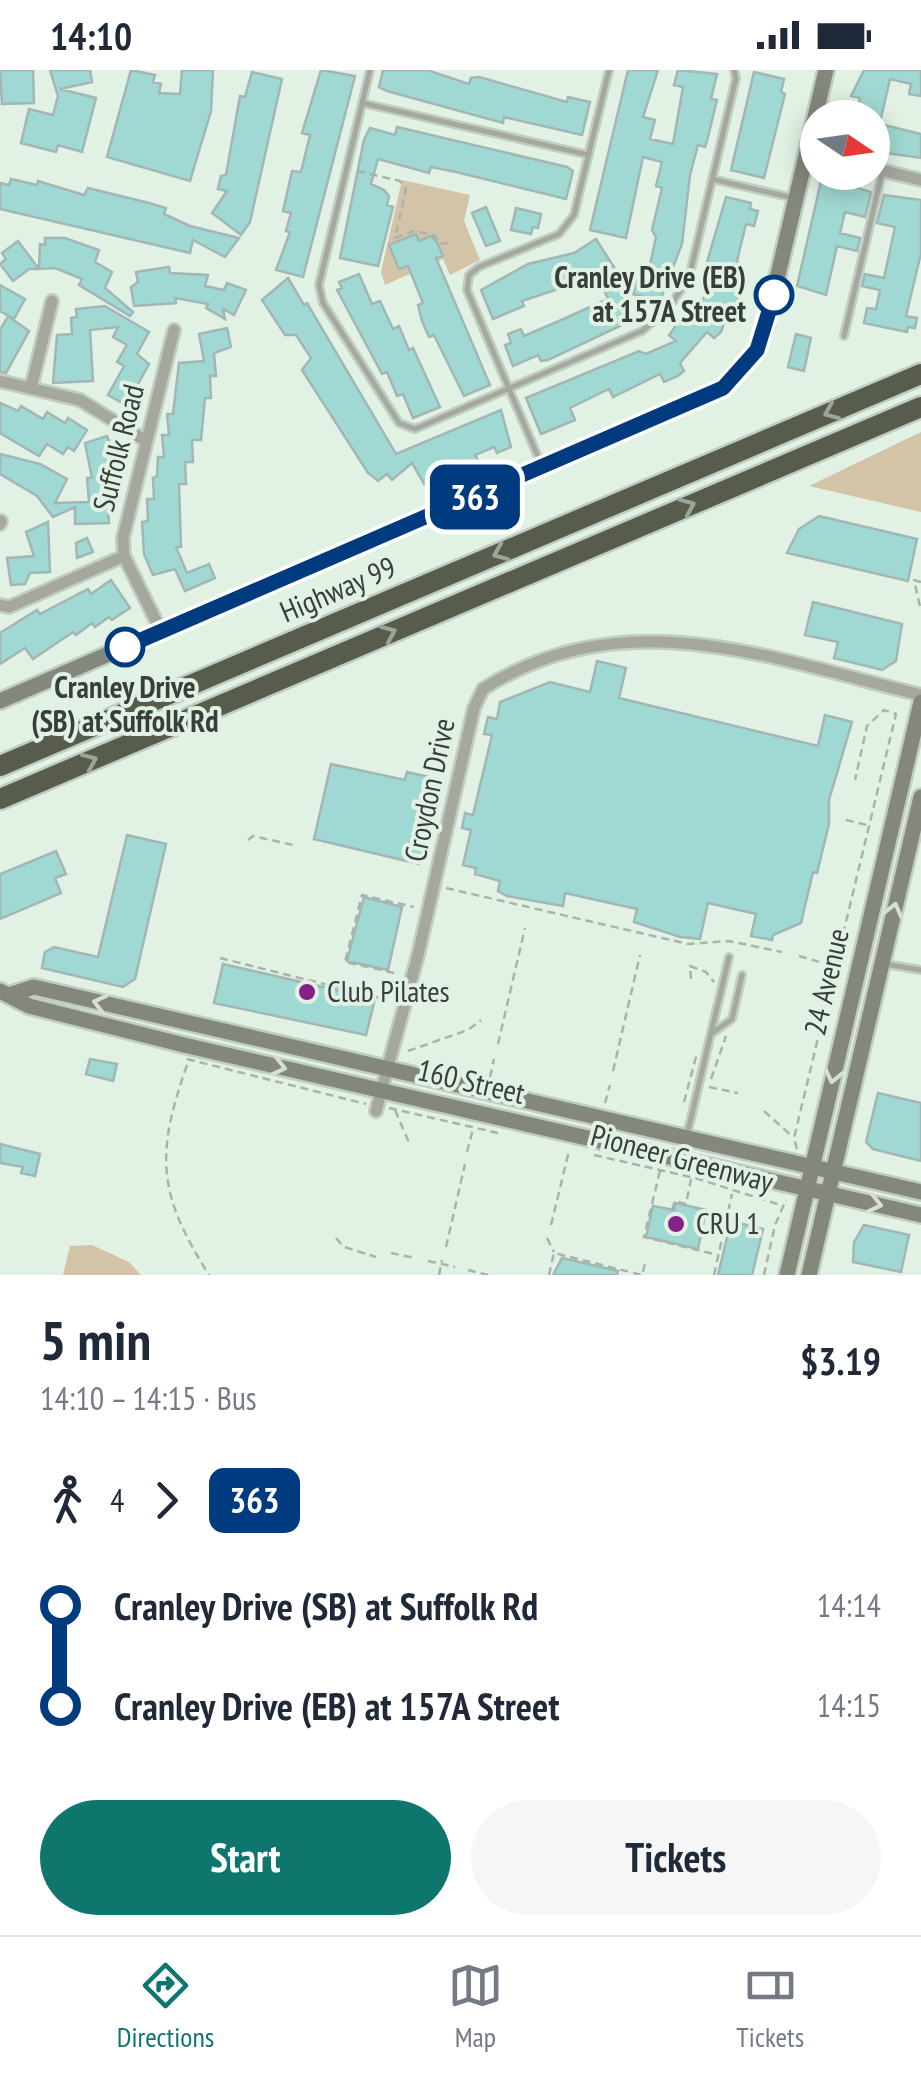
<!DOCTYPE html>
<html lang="en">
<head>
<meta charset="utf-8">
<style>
	body { margin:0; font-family:"PT Sans Narrow",sans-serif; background:#f6f6f7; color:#1f2937; height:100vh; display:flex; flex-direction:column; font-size:38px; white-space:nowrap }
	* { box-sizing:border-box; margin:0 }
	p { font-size:32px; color:#747a83 }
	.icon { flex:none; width:55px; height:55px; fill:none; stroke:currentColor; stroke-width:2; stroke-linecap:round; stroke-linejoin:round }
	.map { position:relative; height:1205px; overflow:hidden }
	.drawer { display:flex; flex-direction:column; background:#fff; flex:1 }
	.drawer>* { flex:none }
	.badge { padding:0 20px; border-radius:15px; font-size:35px; line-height:65px }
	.needle { width:65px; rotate:103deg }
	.controls { position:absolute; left:800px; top:30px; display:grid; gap:20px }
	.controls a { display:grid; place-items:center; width:90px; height:90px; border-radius:50%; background:#fff; box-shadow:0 5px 25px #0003; font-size:50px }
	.map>.badge { position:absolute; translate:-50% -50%; box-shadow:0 0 0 5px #fff }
	.legs { display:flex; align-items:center; gap:15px; height:110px; padding:0 40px; font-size:32px }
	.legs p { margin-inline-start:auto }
	.overview { display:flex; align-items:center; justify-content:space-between; height:170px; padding:0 40px }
	h1 { font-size:55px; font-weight:600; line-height:75px }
	.cta { display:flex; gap:20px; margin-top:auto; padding:20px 40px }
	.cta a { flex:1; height:115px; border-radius:60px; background:#0f766e; color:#fff; font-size:40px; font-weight:600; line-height:115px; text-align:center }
	.cta a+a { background:#f6f6f7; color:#1f2937 }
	ul { padding:0 40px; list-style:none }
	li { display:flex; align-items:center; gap:35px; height:100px; font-size:38px }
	li i { display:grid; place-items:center; width:15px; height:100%; margin:0 12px; background:currentColor }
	li i::after { content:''; width:25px; height:25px; margin:-12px; border:8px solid; border-radius:50%; background:#fff }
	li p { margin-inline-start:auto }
	li:first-child i { background:linear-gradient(#0000 50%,currentColor 0) }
	li:last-child i { background:linear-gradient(currentColor 50%,#0000 0) }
	.status { display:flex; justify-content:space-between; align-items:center; height:70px; padding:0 50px; background:#fff; direction:ltr }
	.status svg { height:28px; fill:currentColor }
	.dock { display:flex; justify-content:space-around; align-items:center; height:140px; border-top:2px solid #e0e1e3; background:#fff; font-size:28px; color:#747a83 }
	.dock a { display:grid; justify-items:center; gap:5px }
	.dock .on { color:#0f766e }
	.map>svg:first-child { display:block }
	.green { fill:#d3c4a7 }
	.building { fill:#a0d9d3; stroke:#a2b7b5; stroke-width:2.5 }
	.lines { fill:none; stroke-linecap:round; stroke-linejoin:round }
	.lane-casing { stroke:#bfcdc2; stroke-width:10 }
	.street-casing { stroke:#bfcdc2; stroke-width:16 }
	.secondary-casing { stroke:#bfcdc2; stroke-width:20 }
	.highway-casing { stroke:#bfcdc2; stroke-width:25 }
	.path { stroke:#a8b4aa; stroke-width:2.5; stroke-dasharray:8 5; stroke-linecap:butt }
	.lane { stroke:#a6a8a0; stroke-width:5 }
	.street { stroke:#a6a8a0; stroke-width:11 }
	.secondary { stroke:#84877c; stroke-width:15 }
	.highway { stroke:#585c4c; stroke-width:20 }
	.oneway { stroke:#9ca698 }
	.oneway2 { stroke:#d3e1d4 }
	.line-1-casing { stroke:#fff; stroke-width:22 }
	.line-1 { stroke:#003b80; stroke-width:15 }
	.stop-1-dot { fill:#fff; stroke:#003b80; stroke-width:5 }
	.poi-dot { fill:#86218a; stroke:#e1f1e4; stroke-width:4 }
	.labels { text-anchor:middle; stroke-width:8; stroke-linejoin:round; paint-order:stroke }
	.stop-label { font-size:30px; font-weight:bold; fill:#383e39; stroke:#e1f1e4; text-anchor:end }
	.street-label { font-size:30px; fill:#383e39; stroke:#e1f1e4 }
	.poi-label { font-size:30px; fill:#383e39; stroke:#e1f1e4; text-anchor:start }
</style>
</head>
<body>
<div class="status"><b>14:10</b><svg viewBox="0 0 49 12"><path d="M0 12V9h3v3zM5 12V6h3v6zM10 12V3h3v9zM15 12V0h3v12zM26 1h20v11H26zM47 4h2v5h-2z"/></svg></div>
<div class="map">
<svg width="921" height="1205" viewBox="0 0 921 1205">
	<rect width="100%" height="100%" fill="#e1f1e4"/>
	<path class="green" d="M 402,110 L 470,125 L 464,151 L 480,190 L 450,205 L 443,189 L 385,215 L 381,202 Z
		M 921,362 L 921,442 L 809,416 Z
		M 92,1175 L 129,1192 L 141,1205 L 63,1205 L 70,1176 Z"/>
	<path class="building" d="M 0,0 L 33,0 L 34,33 L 2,34 Z
		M 50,0 L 90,0 L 92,12 L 60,19 L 96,28 L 82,82 L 58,75 L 56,82 L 21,73 L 29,39 L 53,45 L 58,26 Z
		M 131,0 L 155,5 L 153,12 L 161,14 L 159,23 L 180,24 L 182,0 L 213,0 L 211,41 L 190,111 L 107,87 Z
		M 321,0 L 355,6 L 303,207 L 276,200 L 290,162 L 286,161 L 291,143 L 283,141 L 292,101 L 301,102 L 310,65 L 302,63 Z
		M 383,0 L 427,0 L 469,14 L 471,8 L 479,7 L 567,32 L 568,27 L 590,32 L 582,65 L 504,47 L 503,53 L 387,21 L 379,17 Z
		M 628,0 L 658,0 L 643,47 L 655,50 L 650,69 L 673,74 L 683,17 L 674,15 L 678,0 L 717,4 L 711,29 L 717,30 L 707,71 L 705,77 L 698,75 L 690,105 L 682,174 L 660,231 L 633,224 L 638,202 L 648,204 L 656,167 L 652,160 L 662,118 L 656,116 L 662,92 L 643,87 L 626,168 L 590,160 Z
		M 864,0 L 921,0 L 921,26 L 909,24 L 911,14 L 890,9 L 881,48 L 855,48 L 860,28 L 851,26 Z
		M 252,2 L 282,9 L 250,152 L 241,165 L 212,143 L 227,121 L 218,119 L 221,106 L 226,105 L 240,26 L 245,27 Z
		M 754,2 L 784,9 L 781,22 L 785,24 L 764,108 L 731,100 Z
		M 872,52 L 921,64 L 921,88 L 872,81 Z
		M 397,57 L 567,97 L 573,101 L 566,129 L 456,102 L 431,97 L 429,103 L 378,89 L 371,114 L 384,120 L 389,126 L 387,135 L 393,137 L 378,196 L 340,188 L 364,70 L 370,58 L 395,65 Z
		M 825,108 L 871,122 L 865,147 L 845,142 L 840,163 L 860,168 L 857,181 L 837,176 L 826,225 L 797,216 L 821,111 Z
		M 11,109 L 37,115 L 38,111 L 84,125 L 88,118 L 149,133 L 166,138 L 164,144 L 190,156 L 239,168 L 225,187 L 193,170 L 190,183 L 0,139 L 0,113 L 9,115 Z
		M 884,125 L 921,130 L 921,183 L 906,246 L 917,248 L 915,258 L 908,257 L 907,262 L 864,253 L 867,238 L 876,239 L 880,220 L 862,216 L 865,204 L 884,208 L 895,157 L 877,153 Z
		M 726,127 L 751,133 L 750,139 L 758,141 L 754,156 L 746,154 L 737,191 L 744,200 L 736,234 L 731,233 L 721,262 L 714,268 L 707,262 L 680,293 L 684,301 L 678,306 L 664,312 L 660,304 L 613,327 L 609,319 L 570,338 L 575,350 L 541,364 L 526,328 L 639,281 L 646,284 L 676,271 L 669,265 L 685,243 L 694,234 L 701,240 L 710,200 L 705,199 Z
		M 486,137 L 500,171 L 486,176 L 472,143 Z
		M 516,138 L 541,144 L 538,158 L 533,157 L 531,164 L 511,160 Z
		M 416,164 L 419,171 L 431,166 L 437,172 L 443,186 L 436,188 L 490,315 L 464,326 L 434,265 L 429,267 L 422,251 L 418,235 L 423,233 L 408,196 L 399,199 L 389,175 Z
		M 45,168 L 65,168 L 99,180 L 95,192 L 112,202 L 105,218 L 133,242 L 130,246 L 79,215 L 82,209 L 55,198 L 39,199 L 40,174 L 45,175 Z
		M 596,169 L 617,202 L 613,204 L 633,250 L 548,290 L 541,291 L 538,285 L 513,296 L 505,275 L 511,273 L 508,264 L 521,259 L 524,266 L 559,251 L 608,229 L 605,222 L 609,221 L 595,199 L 573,214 L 522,231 L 524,236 L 493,249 L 481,220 L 528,194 L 574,183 Z
		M 18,171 L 39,199 L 29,199 L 13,211 L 0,194 L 6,189 L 2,183 Z
		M 169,197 L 170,203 L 208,205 L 205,216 L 224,220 L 227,213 L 246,220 L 234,245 L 223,239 L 225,249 L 206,238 L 208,234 L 175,228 L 176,233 L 134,236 L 131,217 L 138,212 L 136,202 Z
		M 359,204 L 372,234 L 380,231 L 393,259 L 399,256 L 409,280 L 413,278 L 440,337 L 413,348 L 403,324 L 397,326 L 387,302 L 382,304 L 337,220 L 342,218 L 339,212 Z
		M 288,208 L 304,235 L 307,233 L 396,384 L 501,340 L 511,377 L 497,383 L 494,377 L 475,385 L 478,390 L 424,414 L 412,393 L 392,410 L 387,404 L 378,411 L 368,403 L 302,300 L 311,288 L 296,265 L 285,265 L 262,230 Z
		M 0,215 L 25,229 L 14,249 L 0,241 Z
		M 105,236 L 149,262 L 137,284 L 149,294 L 137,316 L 144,320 L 133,339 L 108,325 L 124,296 L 117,292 L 127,275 L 113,267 L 118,257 L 90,260 L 93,311 L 53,313 L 57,265 L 72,264 L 71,248 L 77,247 L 76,239 Z
		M 8,246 L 29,261 L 6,303 L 0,302 L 0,260 Z
		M 227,258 L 231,277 L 214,283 L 216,306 L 210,306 L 211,328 L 205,328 L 201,370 L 192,370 L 193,392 L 185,392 L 186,414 L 179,414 L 181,477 L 176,477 L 187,503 L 209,494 L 215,508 L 185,521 L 175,499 L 153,505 L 144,484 L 142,452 L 148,451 L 147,429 L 154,429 L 153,408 L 157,406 L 158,387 L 164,387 L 162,365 L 169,365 L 167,344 L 173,344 L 179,293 L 204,291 L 199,264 Z
		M 796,264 L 811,268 L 804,301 L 788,297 Z
		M 0,333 L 18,341 L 21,336 L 43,349 L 47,342 L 65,353 L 68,348 L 87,360 L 74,381 L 68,377 L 63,384 L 47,374 L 39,386 L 0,363 Z
		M 107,366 L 116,387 L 117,420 L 107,424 L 109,453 L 75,454 L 75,437 L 53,447 L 37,426 L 0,404 L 0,384 L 40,394 L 67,409 L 55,433 L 89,432 L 87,408 L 92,408 L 85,373 Z
		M 819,446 L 917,469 L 908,511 L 787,483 L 799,459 Z
		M 48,452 L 50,502 L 30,503 L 25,514 L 11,515 L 7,488 L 34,486 L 26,462 Z
		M 87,468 L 93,482 L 77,488 L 76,473 Z
		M 111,510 L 130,538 L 112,550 L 109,547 L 95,557 L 92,553 L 76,565 L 73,562 L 33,589 L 25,578 L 0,594 L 0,563 L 37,540 L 40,544 L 88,519 L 91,524 Z
		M 813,532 L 902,554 L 896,591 L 882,600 L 834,588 L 838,572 L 805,565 Z
		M 597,591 L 626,598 L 619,628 L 818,676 L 825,645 L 852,652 L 829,730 L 829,754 L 817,803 L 813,802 L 801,853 L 773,865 L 772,870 L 751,866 L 756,844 L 708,833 L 700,869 L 680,867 L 634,852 L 637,839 L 565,823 L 563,836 L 507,826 L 498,821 L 500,811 L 475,804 L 476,798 L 463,795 L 471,760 L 462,758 L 465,743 L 473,745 L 492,665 L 484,664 L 488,647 L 497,649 L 500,632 L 550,612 L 590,622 Z
		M 331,694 L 405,710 L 407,702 L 438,709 L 419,794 L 314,769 Z
		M 127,765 L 166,774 L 135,909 L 123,917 L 42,898 L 45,882 L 54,877 L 98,887 Z
		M 56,781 L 66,804 L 55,808 L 61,823 L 0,849 L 0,804 Z
		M 364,827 L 402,837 L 388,900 L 347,891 Z
		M 223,894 L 375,929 L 366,965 L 214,933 Z
		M 90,989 L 117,994 L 113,1011 L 86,1004 Z
		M 878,1023 L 921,1033 L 921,1091 L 873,1079 L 866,1072 Z
		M 0,1074 L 40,1084 L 35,1106 L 21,1103 L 23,1097 L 0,1093 Z
		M 675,1133 L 706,1140 L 698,1179 L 646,1167 L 653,1136 L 674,1140 Z
		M 731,1151 L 763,1159 L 752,1205 L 718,1205 Z
		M 864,1155 L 909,1165 L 901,1202 L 853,1192 L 854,1172 Z
		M 562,1188 L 618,1201 L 617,1205 L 553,1205 Z"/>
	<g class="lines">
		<defs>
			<path id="lane" d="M 370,0 L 319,215 L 323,233 L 399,353 L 415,359 L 642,261 L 668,239 L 689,208 L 736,8 L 734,0
				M 362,33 L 589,85
				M 712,109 L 793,128
				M 844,266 L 882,103
				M 541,394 L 467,220 L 469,205 L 479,197 L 559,164 L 574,145 L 609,0
				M 885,894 L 921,900
				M 711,964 L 732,949 L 742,905
				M 687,1065 L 729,887"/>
			<path id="street" d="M 872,98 L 921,110
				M 0,311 L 80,330 L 146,371
				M 31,318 L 52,231
				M 0,454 L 1,451
				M 0,535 L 9,537 L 124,486
				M 161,561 L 124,486 L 123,468 L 174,260
				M 376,1041 L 418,885 L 474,638 L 483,619 C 624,529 773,589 921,625"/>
			<path id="secondary" d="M 0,631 L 723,318 L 757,280 L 766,256 L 826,0
				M 0,921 L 29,936 L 184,975 L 921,1145
				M 12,924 L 34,917 L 921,1122
				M 787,1205 L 921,632
				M 809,1205 L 921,727"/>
			<path id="highway" d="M 0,696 L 921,304
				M 0,729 L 921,337"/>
		</defs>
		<use href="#lane" class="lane-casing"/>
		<use href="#street" class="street-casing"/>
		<use href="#secondary" class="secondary-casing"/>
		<use href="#highway" class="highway-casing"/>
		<path class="path" d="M 357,101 L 400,111 L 406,119 L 395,168 L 414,161 L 434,165 L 440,174 L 453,172
			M 921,512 L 914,510 L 921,541
			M 846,750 L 867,755
			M 248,770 L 253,766 L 293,775
			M 446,818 L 688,874 L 729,871 L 782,882
			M 799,886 L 833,896
			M 220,888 L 388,930
			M 394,903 L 345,892 L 362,825 L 414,837
			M 691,909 L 690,896 L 706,902 L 714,912
			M 498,974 L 525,858
			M 408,981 L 468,960 L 481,950
			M 187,989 L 366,1034
			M 187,995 C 155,1086 158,1124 209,1205
			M 613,1001 L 640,885
			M 490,1007 L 494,989
			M 711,1009 L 726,966
			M 709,1017 L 738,1023
			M 684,1032 L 697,983
			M 605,1033 L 610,1015
			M 389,1038 L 498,1063
			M 395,1040 L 410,1075
			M 764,1041 L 793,1067
			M 797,1079 L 794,1068 L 896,644 L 884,640 L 867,656 L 855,710
			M 467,1082 L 473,1059
			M 594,1085 L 695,1108 L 784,1136
			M 660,1101 L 644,1167 L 718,1185
			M 672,1140 L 675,1131 L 686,1134 L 691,1109
			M 551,1155 L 569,1081
			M 336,1168 L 344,1177 L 376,1187
			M 547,1168 L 554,1182
			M 446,1177 L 465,1094
			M 391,1183 L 415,1188
			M 428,1191 L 455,1197
			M 468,1200 L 488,1205
			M 643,1202 L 645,1193
			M 439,1205 L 442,1190
			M 549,1205 L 554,1183 L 642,1205
			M 714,1205 L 732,1124
			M 764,1205 L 775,1155 L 786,1130"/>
		<use href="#lane" class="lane"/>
		<use href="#street" class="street"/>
		<use href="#secondary" class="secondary"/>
		<use href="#highway" class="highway"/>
	</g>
	<defs><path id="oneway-chevron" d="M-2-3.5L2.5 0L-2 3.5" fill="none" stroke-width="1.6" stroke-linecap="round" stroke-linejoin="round" transform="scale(2.5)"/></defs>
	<g class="oneway">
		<use href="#oneway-chevron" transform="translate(831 342) rotate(157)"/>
		<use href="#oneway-chevron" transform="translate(688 436) rotate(-23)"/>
		<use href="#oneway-chevron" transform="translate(500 483) rotate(157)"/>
		<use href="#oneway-chevron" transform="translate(389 563) rotate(-23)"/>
		<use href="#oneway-chevron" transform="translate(90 691) rotate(-23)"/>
	</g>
	<g class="oneway2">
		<use href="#oneway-chevron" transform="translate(894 840) rotate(-76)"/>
		<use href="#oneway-chevron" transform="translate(100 933) rotate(-167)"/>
		<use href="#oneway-chevron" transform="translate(279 997) rotate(13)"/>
		<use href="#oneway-chevron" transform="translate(833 1006) rotate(103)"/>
		<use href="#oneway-chevron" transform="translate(875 1134) rotate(13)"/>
	</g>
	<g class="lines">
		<defs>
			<path id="line-1" d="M 125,577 L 723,318 L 757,280 L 774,225"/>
		</defs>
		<use href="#line-1" class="line-1-casing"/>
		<use href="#line-1" class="line-1"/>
	</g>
	<g class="stop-1-dot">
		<circle cx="774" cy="225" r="18"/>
		<circle cx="125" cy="577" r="18"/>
	</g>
	<g class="poi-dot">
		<circle cx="307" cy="922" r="10"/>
		<circle cx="676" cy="1154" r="10"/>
	</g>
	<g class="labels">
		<g class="stop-label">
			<text x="746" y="218">Cranley Drive (EB)<tspan x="746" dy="34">at 157A Street</tspan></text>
			<text x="125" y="628" text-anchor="middle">Cranley Drive<tspan x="125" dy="34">(SB) at Suffolk Rd</tspan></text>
		</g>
		<g class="street-label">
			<text transform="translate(119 378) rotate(-76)" y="10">Suffolk Road</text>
			<text transform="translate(338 520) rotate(-23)" y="10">Highway 99</text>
			<text transform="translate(430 720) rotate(-78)" y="10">Croydon Drive</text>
			<text transform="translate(827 912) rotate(-77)" y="10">24 Avenue</text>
			<text transform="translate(471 1012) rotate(13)" y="10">160 Street</text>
			<text transform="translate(682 1089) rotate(15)" y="10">Pioneer Greenway</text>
		</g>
		<g class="poi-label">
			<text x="327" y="932">Club Pilates</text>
			<text x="696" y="1164">CRU 1</text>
		</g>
	</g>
</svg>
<div class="controls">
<a><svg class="needle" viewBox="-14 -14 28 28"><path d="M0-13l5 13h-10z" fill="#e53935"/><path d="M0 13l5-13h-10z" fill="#747a83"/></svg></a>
</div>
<b class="badge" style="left:475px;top:427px;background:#003b80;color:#fff">363</b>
</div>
<section class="drawer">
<div class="overview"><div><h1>5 min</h1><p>14:10 – 14:15 · Bus</p></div><b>$3.19</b></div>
<div class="legs"><svg class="icon" aria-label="walk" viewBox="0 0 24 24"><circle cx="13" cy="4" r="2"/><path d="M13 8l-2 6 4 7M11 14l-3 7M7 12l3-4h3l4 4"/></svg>4<svg class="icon" aria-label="forward" viewBox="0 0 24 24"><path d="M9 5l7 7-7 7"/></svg><b class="badge" style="background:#003b80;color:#fff">363</b></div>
<ul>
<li><i style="color:#003b80"></i><b>Cranley Drive (SB) at Suffolk Rd</b><p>14:14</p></li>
<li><i style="color:#003b80"></i><b>Cranley Drive (EB) at 157A Street</b><p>14:15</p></li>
</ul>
<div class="cta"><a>Start</a><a>Tickets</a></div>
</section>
<nav class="dock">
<a class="on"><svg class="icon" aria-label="directions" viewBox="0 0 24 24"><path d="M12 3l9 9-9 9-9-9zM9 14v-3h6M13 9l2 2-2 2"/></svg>Directions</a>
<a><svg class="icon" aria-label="map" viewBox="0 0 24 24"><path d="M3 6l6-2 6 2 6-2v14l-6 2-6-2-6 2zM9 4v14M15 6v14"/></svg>Map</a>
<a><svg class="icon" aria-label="tickets" viewBox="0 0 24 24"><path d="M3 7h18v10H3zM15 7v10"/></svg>Tickets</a>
</nav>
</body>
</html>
